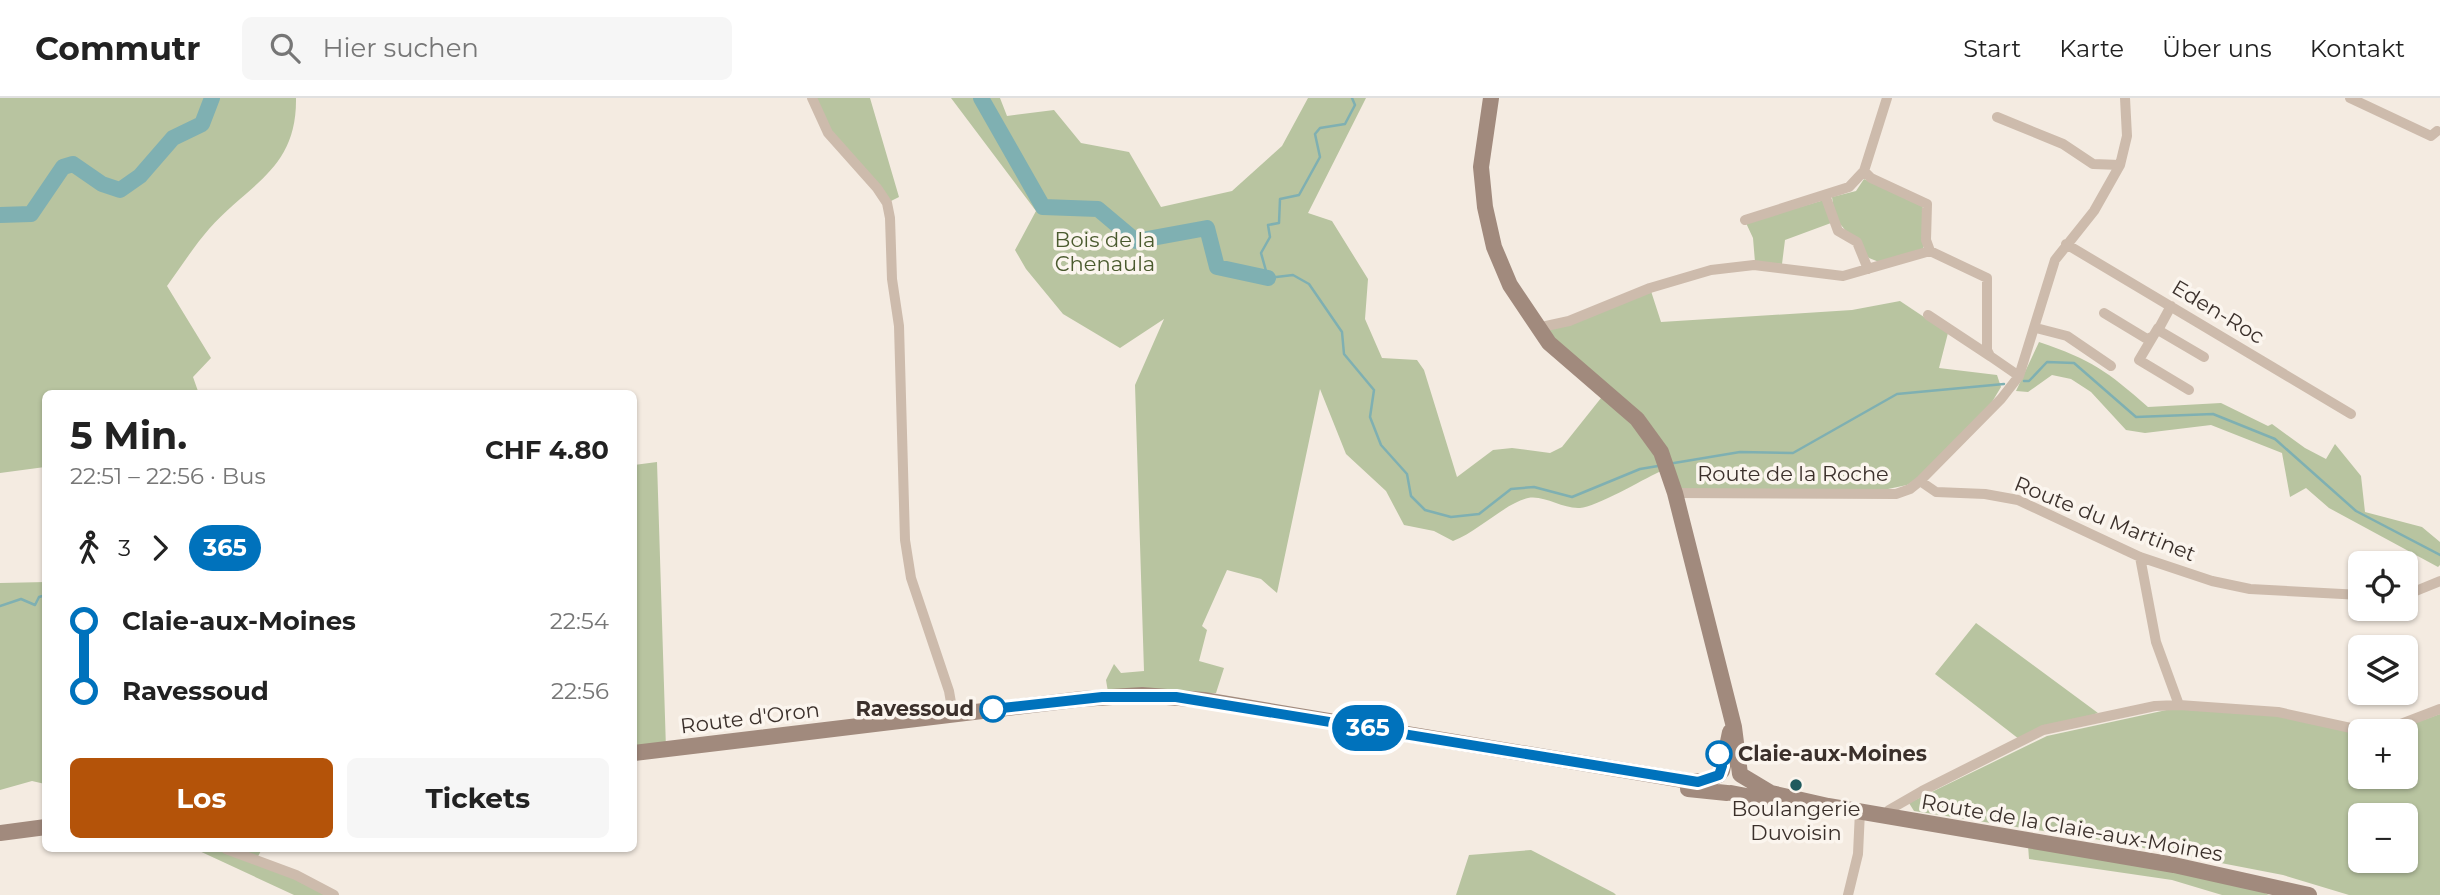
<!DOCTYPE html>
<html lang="de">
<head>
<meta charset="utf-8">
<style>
	body { margin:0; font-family:Montserrat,sans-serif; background:#f6f6f6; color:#222; height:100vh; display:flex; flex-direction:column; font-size:26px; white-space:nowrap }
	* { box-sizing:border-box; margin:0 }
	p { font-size:23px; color:#767676 }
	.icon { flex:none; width:38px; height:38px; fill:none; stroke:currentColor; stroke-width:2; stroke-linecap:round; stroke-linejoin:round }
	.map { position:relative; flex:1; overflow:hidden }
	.drawer { position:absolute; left:42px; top:292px; width:595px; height:462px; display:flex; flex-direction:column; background:#fff; border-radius:10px; box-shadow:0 2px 5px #0004 }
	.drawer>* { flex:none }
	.badge { padding:0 14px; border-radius:23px; font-size:24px; line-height:46px }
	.fabs { position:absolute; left:2348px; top:453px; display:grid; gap:14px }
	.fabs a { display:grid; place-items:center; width:70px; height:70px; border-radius:10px; background:#fff; box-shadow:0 2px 5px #0004; font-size:35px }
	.map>.badge { position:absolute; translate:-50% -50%; box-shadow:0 0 0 4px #fff }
	.legs { display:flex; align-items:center; gap:10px; height:77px; padding:0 28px; font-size:23px }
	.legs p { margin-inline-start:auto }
	.summary { display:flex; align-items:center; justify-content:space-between; height:119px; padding:0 28px }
	h1 { font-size:38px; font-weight:700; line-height:52px }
	.button { display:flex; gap:14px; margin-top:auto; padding:14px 28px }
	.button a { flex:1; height:80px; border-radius:10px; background:#b45309; color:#fff; font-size:28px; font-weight:700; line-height:80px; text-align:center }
	.button a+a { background:#f6f6f6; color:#222 }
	ul { padding:0 28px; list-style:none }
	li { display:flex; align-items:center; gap:24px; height:70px; font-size:26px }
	li i { display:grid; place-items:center; width:10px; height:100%; margin:0 9px; background:currentColor }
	li i::after { content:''; width:18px; height:18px; margin:-9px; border:5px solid; border-radius:50%; background:#fff }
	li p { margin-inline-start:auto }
	li:first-child i { background:linear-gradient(#0000 50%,currentColor 0) }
	li:last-child i { background:linear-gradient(currentColor 50%,#0000 0) }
	header { display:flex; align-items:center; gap:42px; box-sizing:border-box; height:98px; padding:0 35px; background:#fff; border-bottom:2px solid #e0e0e0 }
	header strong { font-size:33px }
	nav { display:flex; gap:38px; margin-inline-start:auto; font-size:24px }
	.search { width:490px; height:63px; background:#f6f6f6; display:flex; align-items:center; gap:18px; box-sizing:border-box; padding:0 24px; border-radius:10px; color:#767676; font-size:26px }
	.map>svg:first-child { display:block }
	.green { fill:#b8c4a0; fill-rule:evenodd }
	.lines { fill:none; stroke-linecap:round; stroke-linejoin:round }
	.stream { stroke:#7fb0b2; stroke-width:2.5 }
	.river { stroke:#7fb0b2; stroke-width:16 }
	.minor { stroke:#cdbbac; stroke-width:10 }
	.secondary { stroke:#a18a7d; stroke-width:16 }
	.line-1-casing { stroke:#fff; stroke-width:16 }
	.line-1 { stroke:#0072bc; stroke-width:10 }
	.stop-1-dot { fill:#fff; stroke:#0072bc; stroke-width:3.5 }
	.poi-dot { fill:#1f5a5e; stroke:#fbf5ee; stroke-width:2.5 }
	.labels { text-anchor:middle; stroke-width:7; stroke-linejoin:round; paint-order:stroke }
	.park-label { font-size:21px; fill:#4a5a2e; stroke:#fbf5ee }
	.street-label { font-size:21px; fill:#3b302b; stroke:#fbf5ee }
	.stop-label { font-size:21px; font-weight:bold; fill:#3b302b; stroke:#fbf5ee; text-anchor:end }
	.poi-label { font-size:21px; fill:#3b302b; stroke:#fbf5ee }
</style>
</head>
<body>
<header>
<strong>Commutr</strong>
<div class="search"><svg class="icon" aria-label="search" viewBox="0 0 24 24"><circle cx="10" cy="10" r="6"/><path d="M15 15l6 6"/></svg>Hier suchen</div>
<nav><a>Start</a><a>Karte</a><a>Über uns</a><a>Kontakt</a></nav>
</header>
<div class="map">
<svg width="2440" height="797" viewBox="0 0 2440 797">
	<rect width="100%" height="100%" fill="#f4ebe1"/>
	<path class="green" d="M 0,0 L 296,0 C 297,71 250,85 209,131 C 194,148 181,169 167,188 L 211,260 L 193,279 L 199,296 L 46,296 L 45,369 L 0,375 Z
		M 812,0 L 870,0 L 899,99 L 887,105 L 828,35 Z
		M 951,0 L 1000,0 L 1007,18 L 1054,12 L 1081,45 L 1129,54 L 1161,109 L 1232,93 L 1282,48 L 1308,0 L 1366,0 L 1308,115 L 1332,123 L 1368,181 L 1365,221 L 1382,260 L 1417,262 L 1424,272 L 1457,379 L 1493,352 L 1512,350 L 1550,355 L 1562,349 L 1605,295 L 1537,230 L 1650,190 L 1661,224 L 1852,212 L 1900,203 L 1948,235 L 1939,270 L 1997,277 L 2001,289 L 1992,304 L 1917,381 L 1907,387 L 1888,391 L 1675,395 L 1669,374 L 1659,374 C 1642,382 1596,409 1580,410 C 1562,411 1545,397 1528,400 C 1504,406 1479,433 1453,443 L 1434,433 L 1404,427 L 1386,393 L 1346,356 L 1320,291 L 1277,495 L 1261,481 L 1227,472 L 1202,528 L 1207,532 L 1199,563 L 1224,570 L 1216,595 L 1108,594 L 1106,582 L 1114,566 L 1121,575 L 1144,573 L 1135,287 L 1164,221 L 1120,250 L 1063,216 L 1026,171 L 1015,152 L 1036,113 Z
		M 1864,81 L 1921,106 L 1925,114 L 1923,152 L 1879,164 L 1869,160 L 1835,120 L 1832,99 L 1856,93 Z
		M 1824,102 L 1831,125 L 1785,142 L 1782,166 L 1755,164 L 1753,140 L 1746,125 Z
		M 2039,244 C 2092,262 2107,273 2148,309 L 2221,305 L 2268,328 L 2272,326 L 2305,350 L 2326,361 L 2335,346 L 2361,378 L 2365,414 L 2422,429 L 2440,444 L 2440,467 L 2438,469 L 2329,410 L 2306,390 L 2290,399 L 2282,355 L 2211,327 L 2145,335 L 2126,332 L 2091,294 L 2071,281 L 2052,277 L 2028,294 L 2016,293 Z
		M 657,364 L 666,651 L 634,655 L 634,367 Z
		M 46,484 L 45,686 L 32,683 L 0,692 L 0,485 Z
		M 1976,525 L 2098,615 L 2019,641 L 1935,576 Z
		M 2171,611 L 2277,617 L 2361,636 L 2361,679 L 2406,679 L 2406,634 L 2393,633 L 2440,616 L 2440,797 L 2349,797 L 2283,777 L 2107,743 L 1914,713 L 1909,705 L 2047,638 ZM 2361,718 L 2406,718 L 2406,763 L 2361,763 Z
		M 2028,747 L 2253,789 L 2269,797 L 2222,797 L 2172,782 L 2029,761 Z
		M 195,751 L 262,751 L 256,762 L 334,797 L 294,797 Z
		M 1531,752 L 1614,795 L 1616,797 L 1456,797 L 1469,757 Z"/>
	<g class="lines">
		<path class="stream" d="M 1352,0 L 1355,7 L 1345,26 L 1320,30 L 1315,36 L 1320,59 L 1299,97 L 1280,101 L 1279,125 L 1268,127 L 1270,139 L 1261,155 L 1268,180 L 1293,177 L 1309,186 L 1342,234 L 1344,256 L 1374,292 L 1370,319 L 1381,347 L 1407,376 L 1411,398 L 1425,412 L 1451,419 L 1479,416 L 1511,391 L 1534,389 L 1572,399 L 1640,371 L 1658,368
			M 2024,283 L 2029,283 L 2047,264 L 2074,265 L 2136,319 L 2213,316 L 2275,341 L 2356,413 L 2440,457
			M 1674,365 L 1740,354 L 1793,355 L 1897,296 L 2004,286
			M 0,508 L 21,501 L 35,507 L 39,499 L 46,497"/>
		<path class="river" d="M 981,0 L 1043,109 L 1098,111 L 1136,143 L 1207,130 L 1217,169 L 1268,180
			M 0,117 L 31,116 L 63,69 L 73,66 L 102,86 L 120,92 L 140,78 L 173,40 L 202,26 L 212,0"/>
		<path class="minor" d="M 812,0 L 828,35 L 877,90 L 887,105 L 890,120 L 892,181 L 899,228 L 905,442 L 911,480 L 949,593 L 953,616
			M 1887,0 L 1864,73 L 1871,80 L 1927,106 L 1926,142 L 1930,153 L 1987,180 L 1987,252 L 1990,258 L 2019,278
			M 2350,0 L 2431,38 L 2437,33
			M 1997,19 L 2063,46 L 2093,66 L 2120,67
			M 1825,97 L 1838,133 L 1857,144 L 1868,171
			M 1745,122 L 1849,89 L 1864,73
			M 2066,146 L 2351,316
			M 2171,208 L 2158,232 L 2204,259
			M 2104,215 L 2147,241 L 2152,239
			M 1928,217 L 1990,258
			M 1537,230 L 1569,223 L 1650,190 L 1711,172 L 1754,167 L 1843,178 L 1930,153
			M 2036,230 L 2067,238 L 2111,268
			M 2158,230 L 2139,262 L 2189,292
			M 1920,383 L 1936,394 L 1985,396 L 2018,402 L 2140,459 L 2212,483 L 2250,491 L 2361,497
			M 1675,395 L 1896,396 L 1910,391 L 1920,383 L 2001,301 L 2019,278 L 2055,162 L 2094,113 L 2120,67 L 2127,38 L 2125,0
			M 2140,459 L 2156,544 L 2179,607
			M 2406,497 L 2440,483
			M 2380,634 L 2440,611
			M 1885,717 L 1889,712 L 1922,693 L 2043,632 L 2155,608 L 2179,607 L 2278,614 L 2369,634
			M 226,751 L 296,777 L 334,797
			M 1848,797 L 1858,756 L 1860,713"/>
		<path class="secondary" d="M 1491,0 L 1481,69 L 1485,109 L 1494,149 L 1510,187 L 1549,245 L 1637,321 L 1661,354 L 1675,395 L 1734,629 L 1740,676
			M 634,655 L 1082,601 L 1142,597 L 1204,602 L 1689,683 L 1705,683 L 1719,677
			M 1722,673 L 1730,634
			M 1741,677 L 1771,695 L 1828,708 L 2174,767 L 2309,797
			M 1688,691 L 1727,695
			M 1731,695 L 1777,704
			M 0,735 L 46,729"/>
	</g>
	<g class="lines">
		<defs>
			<path id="line-1" d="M 993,611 L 1102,599 L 1176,599 L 1698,684 L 1719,677 L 1722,668 L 1719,656"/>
		</defs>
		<use href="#line-1" class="line-1-casing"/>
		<use href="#line-1" class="line-1"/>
	</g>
	<g class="stop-1-dot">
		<circle cx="993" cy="611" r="12"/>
		<circle cx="1719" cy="656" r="12"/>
	</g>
	<circle class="poi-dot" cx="1796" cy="687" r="7"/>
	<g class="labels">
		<g class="park-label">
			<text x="1105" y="149">Bois de la<tspan x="1105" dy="24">Chenaula</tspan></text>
		</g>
		<g class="street-label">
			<text transform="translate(2218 214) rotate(31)" y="7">Eden-Roc</text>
			<text x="1793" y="383">Route de la Roche</text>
			<text transform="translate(2105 421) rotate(22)" y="7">Route du Martinet</text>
			<text transform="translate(750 620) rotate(-7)" y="7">Route d'Oron</text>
			<text transform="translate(2072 730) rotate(10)" y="7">Route de la Claie-aux-Moines</text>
		</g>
		<g class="stop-label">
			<text x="974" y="618">Ravessoud</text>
			<text x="1738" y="663" text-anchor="start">Claie-aux-Moines</text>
		</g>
		<g class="poi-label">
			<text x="1796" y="718">Boulangerie<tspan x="1796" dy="24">Duvoisin</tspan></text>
		</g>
	</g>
</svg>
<div class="fabs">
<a><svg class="icon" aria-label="locate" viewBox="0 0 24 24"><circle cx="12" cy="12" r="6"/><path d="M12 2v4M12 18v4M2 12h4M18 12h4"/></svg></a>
<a><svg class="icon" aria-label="layers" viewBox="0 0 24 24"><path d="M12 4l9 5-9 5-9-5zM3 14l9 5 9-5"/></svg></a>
<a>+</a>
<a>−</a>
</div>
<b class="badge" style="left:1368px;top:630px;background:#0072bc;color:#fff">365</b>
<section class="drawer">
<div class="summary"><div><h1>5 Min.</h1><p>22:51 – 22:56 · Bus</p></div><b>CHF 4.80</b></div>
<div class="legs"><svg class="icon" aria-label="walk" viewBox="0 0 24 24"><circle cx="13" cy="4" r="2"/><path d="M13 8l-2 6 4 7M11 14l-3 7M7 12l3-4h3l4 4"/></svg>3<svg class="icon" aria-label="forward" viewBox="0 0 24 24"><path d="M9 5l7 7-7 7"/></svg><b class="badge" style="background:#0072bc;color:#fff">365</b></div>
<ul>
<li><i style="color:#0072bc"></i><b>Claie-aux-Moines</b><p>22:54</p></li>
<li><i style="color:#0072bc"></i><b>Ravessoud</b><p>22:56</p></li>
</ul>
<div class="button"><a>Los</a><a>Tickets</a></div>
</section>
</div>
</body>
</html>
